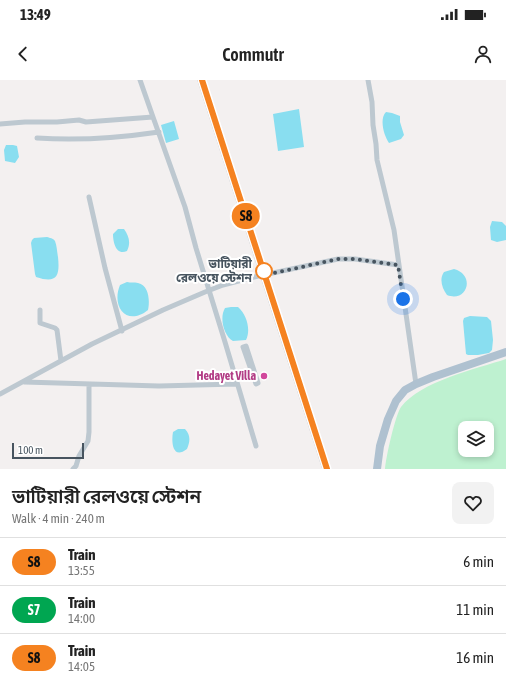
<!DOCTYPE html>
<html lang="en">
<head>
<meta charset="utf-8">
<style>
	body { margin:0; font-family:"Asap Condensed","Noto Sans Bengali",sans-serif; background:#f2f2f2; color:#222; height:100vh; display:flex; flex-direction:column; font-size:15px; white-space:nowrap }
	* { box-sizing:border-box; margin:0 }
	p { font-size:13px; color:#767676 }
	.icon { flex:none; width:22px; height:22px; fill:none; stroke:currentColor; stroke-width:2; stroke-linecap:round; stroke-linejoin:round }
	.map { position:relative; height:389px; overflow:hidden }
	.panel { display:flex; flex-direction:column; background:#fff; flex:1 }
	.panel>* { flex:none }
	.badge { padding:0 8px; border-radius:13px; font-size:14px; line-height:26px }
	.tools { position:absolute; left:458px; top:341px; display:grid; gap:8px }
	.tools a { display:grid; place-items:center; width:36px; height:36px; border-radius:8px; background:#fff; box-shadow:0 2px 6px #0003; font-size:20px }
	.scale { position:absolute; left:12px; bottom:10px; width:72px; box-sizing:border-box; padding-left:4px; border:2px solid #47545f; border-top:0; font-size:11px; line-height:14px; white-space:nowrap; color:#47545f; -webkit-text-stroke:3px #fff; paint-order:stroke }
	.you { position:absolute; width:20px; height:20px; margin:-10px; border:3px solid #fff; border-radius:50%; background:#1a73e8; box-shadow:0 0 0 6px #1a73e833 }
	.map>.badge { position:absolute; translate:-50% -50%; box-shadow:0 0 0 2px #fff }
	.round { display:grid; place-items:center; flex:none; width:42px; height:42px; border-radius:8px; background:#f2f2f2 }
	.overview { display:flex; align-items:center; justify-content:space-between; height:68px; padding:0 12px }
	h1 { font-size:19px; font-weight:600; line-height:30px }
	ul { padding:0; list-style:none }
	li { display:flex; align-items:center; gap:12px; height:48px; padding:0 12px; border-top:1px solid #e0e0e0 }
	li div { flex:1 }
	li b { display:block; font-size:15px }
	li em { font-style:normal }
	li .badge { min-width:44px; font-weight:700; text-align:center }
	.status { display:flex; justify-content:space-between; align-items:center; height:28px; padding:0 20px; background:#fff; direction:ltr }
	.status svg { height:11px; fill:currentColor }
	header { display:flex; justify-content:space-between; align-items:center; height:52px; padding:0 12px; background:#fff; font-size:18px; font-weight:600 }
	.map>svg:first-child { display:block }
	.green { fill:#bef1d0; fill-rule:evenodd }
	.water { fill:#89def0 }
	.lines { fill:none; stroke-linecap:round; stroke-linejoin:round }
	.minor { stroke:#bdc8d0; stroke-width:5 }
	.primary { stroke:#afc1d0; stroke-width:8 }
	.rail { stroke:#b2b6bb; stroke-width:1.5 }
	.line-casing { stroke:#fff; stroke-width:9 }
	.line { stroke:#f58220; stroke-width:6 }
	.walk { stroke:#47545f; stroke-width:4; stroke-dasharray:0 7.2 }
	.stop-dot { fill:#fff; stroke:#f58220; stroke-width:2 }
	.hotel-dot { fill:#d1479c; stroke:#fff; stroke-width:1.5 }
	.labels { text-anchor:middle; stroke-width:4; stroke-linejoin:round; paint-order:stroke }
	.stop-label { font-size:12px; font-weight:bold; fill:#47545f; stroke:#fff; text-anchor:end }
	.hotel-label { font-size:12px; font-weight:bold; fill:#b23c85; stroke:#fff; text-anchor:end }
</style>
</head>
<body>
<div class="status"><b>13:49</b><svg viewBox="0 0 49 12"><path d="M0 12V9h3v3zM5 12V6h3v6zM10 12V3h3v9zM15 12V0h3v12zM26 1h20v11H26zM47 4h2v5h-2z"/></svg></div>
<header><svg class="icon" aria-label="back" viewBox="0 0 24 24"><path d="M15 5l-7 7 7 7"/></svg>Commutr<svg class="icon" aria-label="person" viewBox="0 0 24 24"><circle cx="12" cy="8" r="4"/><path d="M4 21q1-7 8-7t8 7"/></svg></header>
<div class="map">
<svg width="506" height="389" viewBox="0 0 506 389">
	<rect width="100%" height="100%" fill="#f3f0f0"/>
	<path class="green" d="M 506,279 L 506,389 L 385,389 C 386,377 395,336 401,327 C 421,301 476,289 506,279 ZM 465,348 L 487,348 L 487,370 L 465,370 Z"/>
	<path class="water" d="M 299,29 L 304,67 L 278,71 L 273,34 Z
		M 386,32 L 392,33 L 400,36 L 400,42 L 404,55 L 401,59 L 389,63 C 384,56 379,39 386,32 Z
		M 174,41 L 179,59 L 166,63 L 161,45 Z
		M 6,65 L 13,65 L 17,66 L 19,77 L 15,83 L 5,81 L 4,70 Z
		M 492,141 L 502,142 L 506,146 L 506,160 L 497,162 L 491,160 L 490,147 Z
		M 118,149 L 124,149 C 129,156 131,163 127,171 C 116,176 113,162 113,154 Z
		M 47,157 C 50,158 53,158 55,161 C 57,166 57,172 58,177 C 60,196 57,204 36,197 L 35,194 L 31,163 L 32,160 L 34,158 Z
		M 454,189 C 476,195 467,223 447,215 C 442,208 439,199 444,192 Z
		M 127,202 C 131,203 134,202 138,203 C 149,205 150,221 148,230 C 127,247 111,227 120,205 Z
		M 231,227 L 238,227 C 247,235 251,250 246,260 L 233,261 C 224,256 219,238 225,228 Z
		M 470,236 L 487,237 L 491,241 L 493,260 L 492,270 L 489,273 L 478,275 L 468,275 L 466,274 L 463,241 L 464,238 Z
		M 178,349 L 185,349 C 191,355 190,362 187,369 C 173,380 171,363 173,352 Z"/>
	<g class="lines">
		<path class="minor" d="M 140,0 L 153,37
			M 368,0 L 372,22 L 373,45 L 376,64 L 377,80 L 394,150 L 416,304
			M 0,44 L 25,42 L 57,42 L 79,40 L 86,42 L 153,37 L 185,127 L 196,168 L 225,262 L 256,366
			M 37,58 C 78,61 118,58 159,52
			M 89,117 L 105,188 L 122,251
			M 40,230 L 40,243 L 55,248 L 57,250 L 61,281
			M 246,266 L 258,303 L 256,304 L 243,267 Z
			M 24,302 L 159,306 L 237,304
			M 0,314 L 92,264 L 163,230 L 205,212 L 223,205 L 254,197 L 338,179 L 355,179 L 398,185
			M 73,389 L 76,386 L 79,376 L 88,361 L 89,352 L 89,305"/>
		<path class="primary" d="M 377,389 L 380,366 L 388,339 L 396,321 L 405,310 L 416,304 L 433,297 L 506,272"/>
		<path class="rail" d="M 198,0 L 323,389"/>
	</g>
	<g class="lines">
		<defs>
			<path id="line" d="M 202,0 L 327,389"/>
		</defs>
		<use href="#line" class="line-casing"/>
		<use href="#line" class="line"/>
		<path class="walk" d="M 264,191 L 265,195 L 338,179 L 355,179 L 398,185 L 403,219"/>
	</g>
	<circle class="stop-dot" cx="264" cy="191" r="8"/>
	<circle class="hotel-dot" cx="264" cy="296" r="4"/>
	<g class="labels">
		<g class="stop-label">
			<text x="252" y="188">ভাটিয়ারী<tspan x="252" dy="14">রেলওয়ে স্টেশন</tspan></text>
		</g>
		<g class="hotel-label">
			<text x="256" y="300">Hedayet Villa</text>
		</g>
	</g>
</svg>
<div class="tools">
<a><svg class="icon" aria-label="layers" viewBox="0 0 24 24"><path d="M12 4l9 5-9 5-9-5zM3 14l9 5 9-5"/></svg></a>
</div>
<div class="scale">100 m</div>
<div class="you" style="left:403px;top:219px"></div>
<b class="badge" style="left:246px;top:136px;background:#f58220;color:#111">S8</b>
</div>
<section class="panel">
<div class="overview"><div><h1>ভাটিয়ারী রেলওয়ে স্টেশন</h1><p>Walk · 4 min · 240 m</p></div><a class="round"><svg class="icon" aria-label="heart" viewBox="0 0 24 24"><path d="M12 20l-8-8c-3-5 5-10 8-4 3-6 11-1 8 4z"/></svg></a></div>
<ul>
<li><span class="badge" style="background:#f58220;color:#111">S8</span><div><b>Train</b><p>13:55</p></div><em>6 min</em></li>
<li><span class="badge" style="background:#00a651;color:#fff">S7</span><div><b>Train</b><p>14:00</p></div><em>11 min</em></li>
<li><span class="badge" style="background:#f58220;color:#111">S8</span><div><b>Train</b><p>14:05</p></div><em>16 min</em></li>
</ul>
</section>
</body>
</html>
